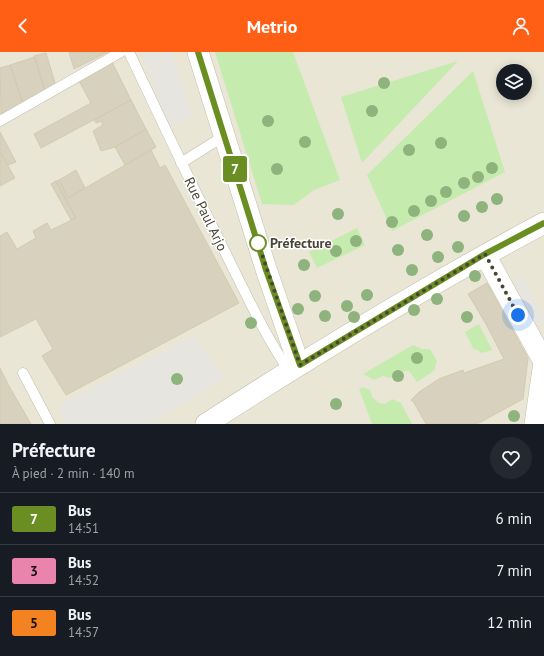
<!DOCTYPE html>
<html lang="fr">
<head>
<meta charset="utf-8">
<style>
	body { margin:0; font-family:"PT Sans",sans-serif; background:#242831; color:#f1f3f6; height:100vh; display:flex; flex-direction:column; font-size:15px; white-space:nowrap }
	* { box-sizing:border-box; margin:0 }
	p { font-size:13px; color:#9ea1a6 }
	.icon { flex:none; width:22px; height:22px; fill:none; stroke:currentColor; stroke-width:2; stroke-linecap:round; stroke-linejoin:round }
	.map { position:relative; height:372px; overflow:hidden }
	.side { display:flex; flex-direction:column; background:#171b24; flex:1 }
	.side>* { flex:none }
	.badge { padding:0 8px; border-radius:3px; font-size:14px; line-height:26px }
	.tools { position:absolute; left:496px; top:12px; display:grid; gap:8px }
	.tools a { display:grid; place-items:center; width:36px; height:36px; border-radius:50%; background:#171b24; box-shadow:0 2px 10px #0003; font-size:20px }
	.you { position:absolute; width:20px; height:20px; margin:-10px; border:3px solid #fff; border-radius:50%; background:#1a73e8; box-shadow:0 0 0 6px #1a73e833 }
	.map>.badge { position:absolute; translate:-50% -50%; box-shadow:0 0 0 2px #fff }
	.round { display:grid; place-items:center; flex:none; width:42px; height:42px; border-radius:21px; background:#242831 }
	.summary { display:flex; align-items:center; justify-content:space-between; height:68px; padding:0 12px }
	h1 { font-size:19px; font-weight:700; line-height:30px }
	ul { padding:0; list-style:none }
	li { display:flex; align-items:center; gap:12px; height:52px; padding:0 12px; border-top:1px solid #363941 }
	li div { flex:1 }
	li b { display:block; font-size:15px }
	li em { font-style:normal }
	li .badge { min-width:44px; font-weight:700; text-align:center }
	header { display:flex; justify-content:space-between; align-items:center; height:52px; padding:0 12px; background:#ff5f15; color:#fff; font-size:18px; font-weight:700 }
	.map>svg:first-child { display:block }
	.residential { fill:#e9e6d6; fill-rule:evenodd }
	.green { fill:#c6ebaf }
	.parking { fill:#e6e5e0 }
	.building { fill:#d7d1bd; stroke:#d2cbb0 }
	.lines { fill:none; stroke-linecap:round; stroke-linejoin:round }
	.lane-casing { stroke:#c1bdaa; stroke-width:11 }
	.street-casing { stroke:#c1bdaa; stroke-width:22 }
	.lane { stroke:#fff; stroke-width:10 }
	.street { stroke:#fff; stroke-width:21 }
	.tree { fill:#8eb37d }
	.line-casing { stroke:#fff; stroke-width:9 }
	.line { stroke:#6b8e23; stroke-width:6 }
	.walk { stroke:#494536; stroke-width:4; stroke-dasharray:0 7.2 }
	.stop-dot { fill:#fff; stroke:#6b8e23; stroke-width:2 }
	.labels { text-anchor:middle; stroke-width:3; stroke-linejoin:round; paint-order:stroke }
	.street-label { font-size:14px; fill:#494536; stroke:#fff }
	.stop-label { font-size:14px; font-weight:bold; fill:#494536; stroke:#fff; text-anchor:start }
</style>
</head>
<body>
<header><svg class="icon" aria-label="back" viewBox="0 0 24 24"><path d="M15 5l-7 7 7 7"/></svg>Metrio<svg class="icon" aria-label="person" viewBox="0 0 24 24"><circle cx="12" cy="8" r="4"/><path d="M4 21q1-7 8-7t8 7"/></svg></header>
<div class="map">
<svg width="544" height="372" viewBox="0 0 544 372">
	<rect width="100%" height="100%" fill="#f5f3e8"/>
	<path class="residential" d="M 0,0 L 544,0 L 544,372 L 0,372 ZM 503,19 L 525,19 L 525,41 L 503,41 Z"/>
	<path class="green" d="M 215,0 L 293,0 L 340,128 L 314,138 L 294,153 L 262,152 Z
		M 458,9 L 362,111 L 341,45 Z
		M 473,19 L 505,120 L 392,179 L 367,123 Z
		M 357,176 L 365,193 L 317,216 L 309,200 Z
		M 479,272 L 492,298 L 482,301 L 476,297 L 474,298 L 465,280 Z
		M 413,293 L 422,297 L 430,297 L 437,309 L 434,319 L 417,330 L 409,319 L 399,320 L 390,326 L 383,324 L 374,328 L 363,322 Z
		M 363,335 L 370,338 L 372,345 L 379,351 L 385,352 L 392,347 L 401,351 L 412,372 L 372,372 L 359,337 Z"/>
	<path class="parking" d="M 141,0 L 171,0 L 192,64 L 169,75 Z
		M 521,222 L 544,265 L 544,270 L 537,273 L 513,226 Z
		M 194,284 L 224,326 L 150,372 L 67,372 L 59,354 Z"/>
	<path class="building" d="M 69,0 L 108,0 L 74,17 Z
		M 46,1 L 56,34 L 45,39 L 34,4 Z
		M 35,5 L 45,39 L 23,51 L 10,13 Z
		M 112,10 L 131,48 L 41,96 L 34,82 L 91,51 L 79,29 Z
		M 10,13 L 23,51 L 1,62 L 0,16 Z
		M 131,48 L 146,77 L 115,95 L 101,99 L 93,79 L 103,73 L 101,69 L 96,71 L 94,68 Z
		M 146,77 L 156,95 L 125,113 L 115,95 Z
		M 0,80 L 16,110 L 8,113 L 0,100 Z
		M 151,98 L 160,116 L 165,113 L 239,251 L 66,343 L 42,304 L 53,297 L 36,267 L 0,285 L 0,184 L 7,180 L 17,197 L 36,186 L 33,179 L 47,171 L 51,178 L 76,166 L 56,129 L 59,128 L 68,146 Z
		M 0,100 L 15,126 L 0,134 Z
		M 76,118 L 85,136 L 68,146 L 59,128 Z
		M 56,129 L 76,166 L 71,168 L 51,132 Z
		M 487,231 L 528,306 L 523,347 L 477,372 L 426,372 L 413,349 L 412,349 L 411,348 L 419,340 L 439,327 L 463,318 L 464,321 L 504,307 L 486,272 L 468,242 Z
		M 0,316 L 9,334 L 31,372 L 0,372 Z"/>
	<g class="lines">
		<defs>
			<path id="lane" d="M 129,0 C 161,68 193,135 226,202 C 246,242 265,284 290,320
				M 0,69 L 121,0
				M 181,111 L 224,84
				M 23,321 L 50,372"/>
			<path id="street" d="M 198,0 L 266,217 L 299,313
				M 485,203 L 544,310
				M 206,372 C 316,301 428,233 544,171
				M 535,372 L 544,310"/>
		</defs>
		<use href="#lane" class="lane-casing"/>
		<use href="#street" class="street-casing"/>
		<use href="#lane" class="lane"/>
		<use href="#street" class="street"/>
	</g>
	<g class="tree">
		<circle cx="384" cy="31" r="6"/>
		<circle cx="372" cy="59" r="6"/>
		<circle cx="268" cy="69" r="6"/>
		<circle cx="305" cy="90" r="6"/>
		<circle cx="441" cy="91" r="6"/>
		<circle cx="409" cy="98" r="6"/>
		<circle cx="492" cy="116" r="6"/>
		<circle cx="277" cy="117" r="6"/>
		<circle cx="478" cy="125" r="6"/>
		<circle cx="464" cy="131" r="6"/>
		<circle cx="446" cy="140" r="6"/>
		<circle cx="497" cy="147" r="6"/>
		<circle cx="431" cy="149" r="6"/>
		<circle cx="482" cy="155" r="6"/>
		<circle cx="414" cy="159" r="6"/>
		<circle cx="338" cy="162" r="6"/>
		<circle cx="464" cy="164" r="6"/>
		<circle cx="392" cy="170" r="6"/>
		<circle cx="427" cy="183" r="6"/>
		<circle cx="356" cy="189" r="6"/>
		<circle cx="458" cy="195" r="6"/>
		<circle cx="398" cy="198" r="6"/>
		<circle cx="336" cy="199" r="6"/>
		<circle cx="438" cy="205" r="6"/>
		<circle cx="304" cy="213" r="6"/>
		<circle cx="412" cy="218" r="6"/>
		<circle cx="475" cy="224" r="6"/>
		<circle cx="367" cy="243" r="6"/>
		<circle cx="315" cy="244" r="6"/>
		<circle cx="437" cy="247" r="6"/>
		<circle cx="347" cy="254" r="6"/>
		<circle cx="298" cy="257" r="6"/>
		<circle cx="414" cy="258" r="6"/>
		<circle cx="325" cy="264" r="6"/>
		<circle cx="354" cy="265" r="6"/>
		<circle cx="467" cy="265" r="6"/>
		<circle cx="251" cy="271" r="6"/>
		<circle cx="417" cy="306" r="6"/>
		<circle cx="398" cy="324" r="6"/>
		<circle cx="177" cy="327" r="6"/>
		<circle cx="336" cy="352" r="6"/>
		<circle cx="514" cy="364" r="6"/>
	</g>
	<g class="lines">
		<defs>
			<path id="line" d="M 198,0 L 266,218 L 300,313 L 485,202 L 544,171"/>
		</defs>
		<use href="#line" class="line-casing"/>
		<use href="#line" class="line"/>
		<path class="walk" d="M 258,191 L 300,313 L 485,202 L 518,263"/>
	</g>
	<circle class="stop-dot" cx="258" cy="191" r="8"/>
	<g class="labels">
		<g class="street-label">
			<text transform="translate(206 162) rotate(64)" y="5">Rue Paul Arjo</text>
		</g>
		<g class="stop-label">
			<text x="270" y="196">Préfecture</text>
		</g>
	</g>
</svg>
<div class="tools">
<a><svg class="icon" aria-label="layers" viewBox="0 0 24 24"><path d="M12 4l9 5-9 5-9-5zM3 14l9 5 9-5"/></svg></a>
</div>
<div class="you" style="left:518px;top:263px"></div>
<b class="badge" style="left:235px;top:117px;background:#6b8e23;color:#fff">7</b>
</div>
<section class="side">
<div class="summary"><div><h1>Préfecture</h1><p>À pied · 2 min · 140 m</p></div><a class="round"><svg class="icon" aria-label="heart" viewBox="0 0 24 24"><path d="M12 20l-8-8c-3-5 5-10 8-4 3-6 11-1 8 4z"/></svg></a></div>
<ul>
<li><span class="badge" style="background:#6b8e23;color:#fff">7</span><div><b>Bus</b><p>14:51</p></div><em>6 min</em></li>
<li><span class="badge" style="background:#eb84ad;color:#111">3</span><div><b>Bus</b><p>14:52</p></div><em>7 min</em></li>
<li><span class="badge" style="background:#f58220;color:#111">5</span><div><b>Bus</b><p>14:57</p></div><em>12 min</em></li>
</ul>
</section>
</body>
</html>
